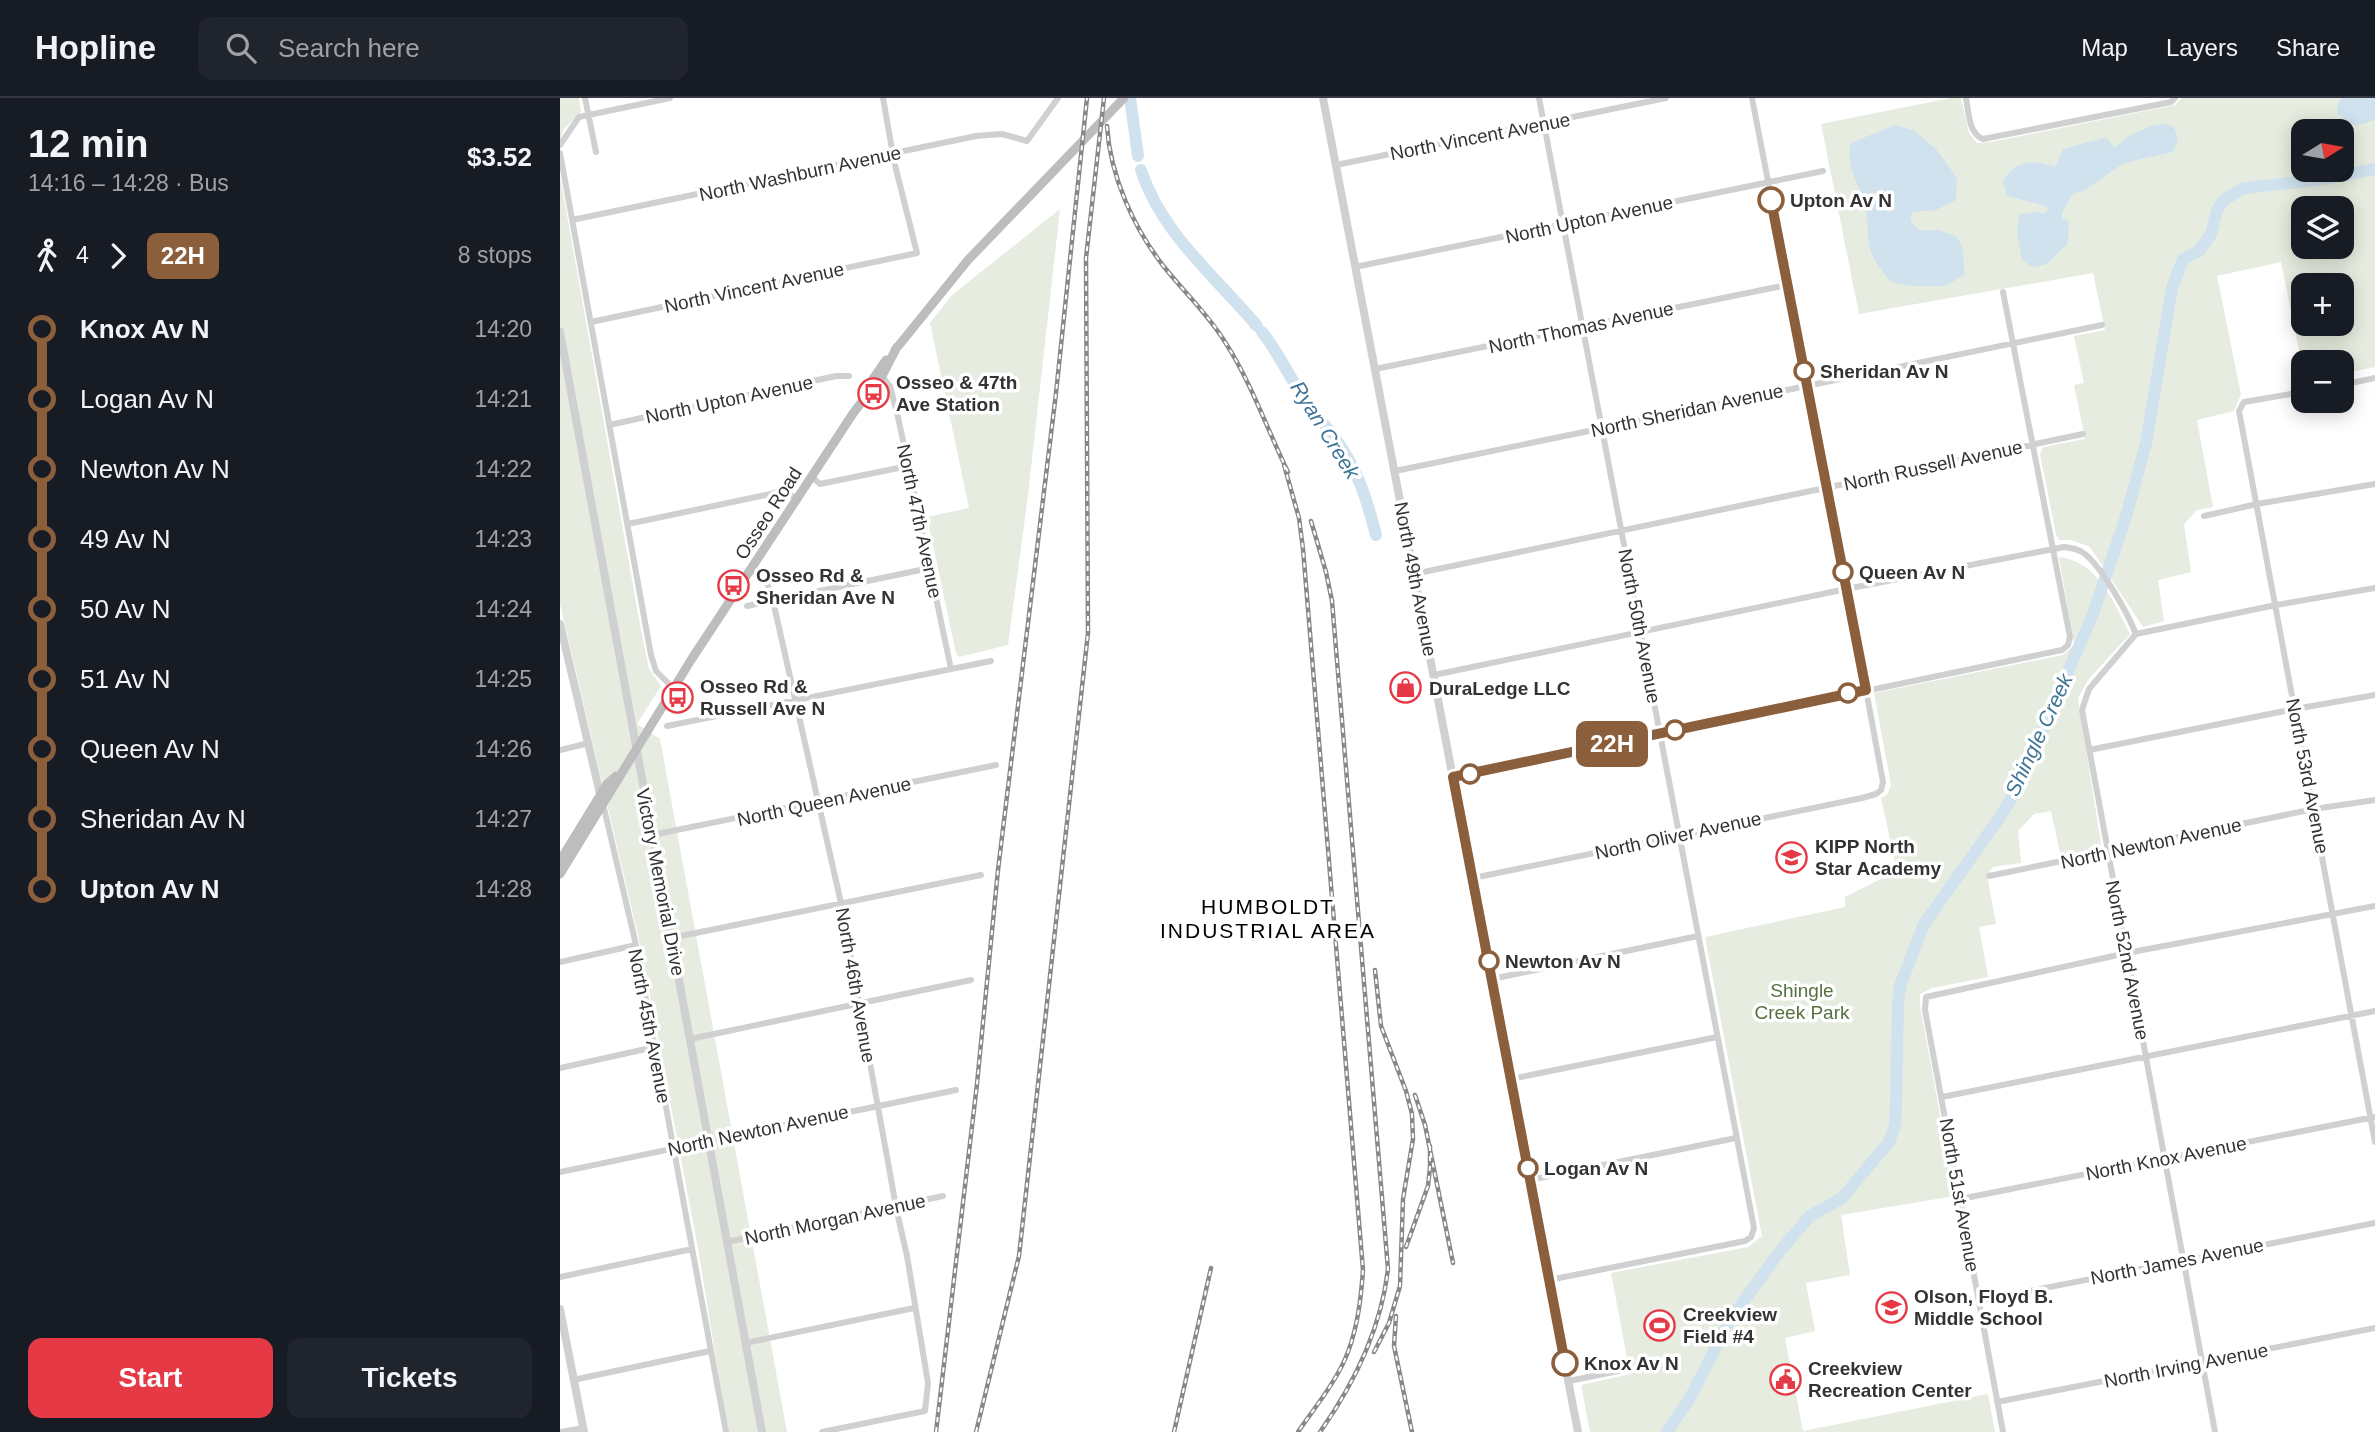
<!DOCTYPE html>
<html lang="en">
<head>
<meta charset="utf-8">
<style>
	body { margin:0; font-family:Arial,sans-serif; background:#20242c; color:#f1f3f6; height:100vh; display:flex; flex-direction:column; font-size:26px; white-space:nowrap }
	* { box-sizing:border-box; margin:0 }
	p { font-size:23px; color:#9ea1a6 }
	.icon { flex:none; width:38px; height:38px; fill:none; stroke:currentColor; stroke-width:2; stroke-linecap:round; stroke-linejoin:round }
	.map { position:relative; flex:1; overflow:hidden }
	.drawer { display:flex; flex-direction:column; background:#171b24; width:560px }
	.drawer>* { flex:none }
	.badge { padding:0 14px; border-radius:10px; font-size:24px; line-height:46px }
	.needle { width:46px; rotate:79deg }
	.fabs { position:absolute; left:1731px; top:21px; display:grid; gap:14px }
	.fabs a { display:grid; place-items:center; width:63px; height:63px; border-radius:14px; background:#171b24; box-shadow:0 4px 18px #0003; font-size:35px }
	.map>.badge { position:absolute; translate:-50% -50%; box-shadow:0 0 0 4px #fff }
	.legs { display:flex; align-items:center; gap:10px; height:77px; padding:0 28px; font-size:23px }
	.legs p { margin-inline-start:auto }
	.head { display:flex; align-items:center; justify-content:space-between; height:119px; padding:0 28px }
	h1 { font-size:38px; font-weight:800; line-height:52px }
	.action { display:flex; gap:14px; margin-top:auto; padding:14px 28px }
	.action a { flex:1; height:80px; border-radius:14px; background:#e63946; color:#fff; font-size:28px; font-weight:800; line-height:80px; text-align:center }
	.action a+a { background:#20242c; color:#f1f3f6 }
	ul { padding:0 28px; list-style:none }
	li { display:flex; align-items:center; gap:24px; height:70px; font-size:26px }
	li i { display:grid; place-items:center; width:10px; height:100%; margin:0 9px; background:currentColor }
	li i::after { content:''; width:18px; height:18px; margin:-9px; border:5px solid; border-radius:50%; background:#171b24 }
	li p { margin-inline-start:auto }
	li:first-child i { background:linear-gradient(#0000 50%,currentColor 0) }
	li:last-child i { background:linear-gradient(currentColor 50%,#0000 0) }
	header { display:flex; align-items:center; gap:42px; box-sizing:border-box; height:98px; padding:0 35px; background:#171b24; border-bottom:2px solid #363941 }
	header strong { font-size:33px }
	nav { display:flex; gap:38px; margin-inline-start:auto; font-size:24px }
	.search { width:490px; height:63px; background:#20242c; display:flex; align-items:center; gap:18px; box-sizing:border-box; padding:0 24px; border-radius:14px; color:#9ea1a6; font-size:26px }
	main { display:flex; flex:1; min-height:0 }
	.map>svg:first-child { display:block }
	.green { fill:#e6ecdf; fill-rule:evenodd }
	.water { fill:#cfe2ee }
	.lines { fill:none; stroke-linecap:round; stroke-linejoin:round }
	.river { stroke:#cfe2ee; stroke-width:12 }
	.minor { stroke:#d0d0d0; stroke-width:6 }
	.tertiary { stroke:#d0d0d0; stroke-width:8 }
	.secondary { stroke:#bdbdbd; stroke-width:9 }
	.rail-casing { stroke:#888; stroke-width:4.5 }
	.rail { stroke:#fff; stroke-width:2; stroke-dasharray:5; stroke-linecap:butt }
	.line-1-casing { stroke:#fff; stroke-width:16 }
	.line-1 { stroke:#8b5e3c; stroke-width:10 }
	.stop-1-dot { fill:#fff; stroke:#8b5e3c; stroke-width:3.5 }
	.labels { text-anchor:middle; stroke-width:7; stroke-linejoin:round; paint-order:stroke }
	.street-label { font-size:19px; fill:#333; stroke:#fff }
	.stop-label { font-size:19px; font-weight:bold; fill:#333; stroke:#fff; text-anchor:start }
	.poi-label { font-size:19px; font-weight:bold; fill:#333; stroke:#fff; text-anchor:start }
	.park-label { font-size:19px; fill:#56703f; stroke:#fff }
	.water-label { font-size:21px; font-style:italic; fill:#3f7597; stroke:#fff }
	.neighbourhood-label { font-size:21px; letter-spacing:2px; fill:#000; stroke:#fff }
</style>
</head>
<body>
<header>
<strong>Hopline</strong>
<div class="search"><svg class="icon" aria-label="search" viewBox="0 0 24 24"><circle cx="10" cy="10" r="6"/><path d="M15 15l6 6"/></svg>Search here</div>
<nav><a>Map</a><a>Layers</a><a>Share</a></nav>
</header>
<main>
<section class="drawer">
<div class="head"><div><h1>12 min</h1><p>14:16 – 14:28 · Bus</p></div><b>$3.52</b></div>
<div class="legs"><svg class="icon" aria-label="walk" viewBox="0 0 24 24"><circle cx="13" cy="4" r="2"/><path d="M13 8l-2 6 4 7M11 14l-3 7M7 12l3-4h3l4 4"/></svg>4<svg class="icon" aria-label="forward" viewBox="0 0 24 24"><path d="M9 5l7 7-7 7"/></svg><b class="badge" style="background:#8b5e3c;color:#fff">22H</b><p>8 stops</p></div>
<ul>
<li><i style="color:#8b5e3c"></i><b>Knox Av N</b><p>14:20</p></li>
<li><i style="color:#8b5e3c"></i><span>Logan Av N</span><p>14:21</p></li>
<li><i style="color:#8b5e3c"></i><span>Newton Av N</span><p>14:22</p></li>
<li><i style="color:#8b5e3c"></i><span>49 Av N</span><p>14:23</p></li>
<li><i style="color:#8b5e3c"></i><span>50 Av N</span><p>14:24</p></li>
<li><i style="color:#8b5e3c"></i><span>51 Av N</span><p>14:25</p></li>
<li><i style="color:#8b5e3c"></i><span>Queen Av N</span><p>14:26</p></li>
<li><i style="color:#8b5e3c"></i><span>Sheridan Av N</span><p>14:27</p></li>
<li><i style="color:#8b5e3c"></i><b>Upton Av N</b><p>14:28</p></li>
</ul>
<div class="action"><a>Start</a><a>Tickets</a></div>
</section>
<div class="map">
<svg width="1815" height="1334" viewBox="0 0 1815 1334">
	<rect width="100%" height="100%" fill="#fff"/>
	<path class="green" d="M 0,0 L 19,0 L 21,14 L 3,32 L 0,44 Z
		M 1391,0 L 1401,0 L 1409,35 L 1417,45 L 1431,44 L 1615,7 L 1622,0 L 1815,0 L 1815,269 L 1782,276 L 1782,264 L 1743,264 L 1743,272 L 1721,164 L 1657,178 L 1681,296 L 1674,313 L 1637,322 L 1653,409 L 1637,412 L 1624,426 L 1631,474 L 1598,482 L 1604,523 L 1583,529 L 1530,449 L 1511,442 L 1499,442 L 1496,436 L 1480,356 L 1483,349 L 1525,341 L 1514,287 L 1524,285 L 1514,238 L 1545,232 L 1533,175 L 1299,216 L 1261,26 ZM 1743,33 L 1782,33 L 1782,72 L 1743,72 ZM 1743,110 L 1782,110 L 1782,149 L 1743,149 ZM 1743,187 L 1782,187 L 1782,226 L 1743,226 Z
		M 0,78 L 80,527 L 89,571 L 101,588 L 77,626 L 100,641 L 227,1334 L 168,1334 L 138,1150 L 80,846 L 0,506 Z
		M 500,111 L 468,397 L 448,547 L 399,559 L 396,555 L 367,419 L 409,410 L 370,225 L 392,197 Z
		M 1499,459 C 1538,463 1554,505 1570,536 L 1528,582 L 1518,600 L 1541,746 L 1539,750 L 1501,759 L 1491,713 L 1474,716 L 1458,733 L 1461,765 L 1433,769 L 1427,777 L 1436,826 L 1419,829 L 1428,879 L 1372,890 L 1360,896 L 1360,908 L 1395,1098 L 1281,1117 L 1290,1177 L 1246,1185 L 1255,1233 L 1225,1240 L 1243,1333 L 1428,1296 L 1435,1334 L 1030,1334 L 1021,1287 L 1070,1276 L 1051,1175 L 1188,1149 L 1202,1138 L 1145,839 L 1285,809 L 1285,799 L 1337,773 L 1321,700 L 1327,697 L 1331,687 L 1314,595 L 1503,557 L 1514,547 Z"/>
	<path class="water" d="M 1781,0 L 1815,0 L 1815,22 C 1790,29 1799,31 1777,15 L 1777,9 Z
		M 1604,26 L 1614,29 L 1618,41 L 1613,54 L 1564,65 L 1522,94 L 1514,95 L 1502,114 L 1502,120 L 1509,124 L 1508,145 L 1487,166 L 1472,169 L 1462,162 L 1457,134 L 1459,116 L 1476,114 L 1485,116 L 1488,111 L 1483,107 L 1447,98 L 1443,84 C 1454,61 1474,61 1495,69 L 1503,51 L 1544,40 L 1549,42 L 1554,50 L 1567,39 L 1591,28 Z
		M 1335,27 L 1353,32 L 1376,51 L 1397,80 L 1396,102 L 1376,112 L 1352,114 L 1350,122 L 1359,132 L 1379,132 L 1397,139 L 1403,151 L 1404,177 L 1385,188 L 1354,188 L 1331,184 C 1323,174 1313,163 1310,151 C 1306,139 1309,125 1306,113 C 1302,88 1284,70 1291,45 Z"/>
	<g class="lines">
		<path class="river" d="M 570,0 L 578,58
			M 581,72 C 601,135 656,179 697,228
			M 702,234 C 719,255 730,280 745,303 C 754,315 764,326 773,337 C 797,370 806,398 816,437
			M 1107,1334 L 1130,1300 L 1170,1222 L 1220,1153 L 1250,1118 L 1282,1100 L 1329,1044 L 1335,1027 L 1336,1008 L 1338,906 L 1340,888 L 1364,826 L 1440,719 L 1459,688 L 1533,516 L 1566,419 L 1586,345 L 1612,190 L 1623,161 L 1639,153 L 1651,136 L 1657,112 L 1665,101 L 1684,90 L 1757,82 L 1815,71"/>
		<path class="minor" d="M 25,0 L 36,54
			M 979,0 L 1194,1130 L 1191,1139 L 1185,1143 L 989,1182
			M 1406,0 C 1409,14 1408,35 1423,41 L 1611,4 L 1615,0
			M 0,47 L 19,19 L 110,0
			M 0,55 L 91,557 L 96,573 L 113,590
			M 776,67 L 1106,0
			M 12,122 L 416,38 L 442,36 L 467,43 L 498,0
			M 795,169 L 1263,73
			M 31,224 L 357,155 L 334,63 L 323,0
			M 815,271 L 1227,187
			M 322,278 L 330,288 L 338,319 L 391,571
			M 1782,287 L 1815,280
			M 1743,294 L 1684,304 L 1679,313 L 1815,1044
			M 49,327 L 276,278 L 289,278
			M 835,373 L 1542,227
			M 252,379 L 260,386 L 348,368
			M 1644,418 L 1697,406 L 1815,386
			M 68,426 L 225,393 L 237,401
			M 192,473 L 205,482 L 211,494 L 281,805 L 337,1114 L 347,1158 L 368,1285 L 365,1313 L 262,1334
			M 854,476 L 1523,336
			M 187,508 L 370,470
			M 1576,536 L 1529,591 L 1522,612 L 1655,1334
			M 1576,536 L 1716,507 L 1815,490
			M 874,577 L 1286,491 L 1504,449 C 1512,450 1519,451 1525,456 C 1543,471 1567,514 1576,536
			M 107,628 L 431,563
			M 0,652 L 29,645
			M 1529,652 L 1735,611 L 1815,597
			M 893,679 L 1502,552 L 1508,547 L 1510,539 L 1443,194
			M 43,706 L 76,847 L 166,1334
			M 92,737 L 436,667
			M 1429,778 L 1754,711 L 1815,702
			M 913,780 L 1302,700 L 1316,696 L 1321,692 L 1323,684 L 1306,592 L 1192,0
			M 111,840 L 421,777
			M 0,864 L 76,847
			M 932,881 L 1138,838
			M 130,941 L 411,882
			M 0,970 L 95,949
			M 951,981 L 1157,939
			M 1382,999 L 1815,913
			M 0,1074 L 396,992
			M 970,1082 L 1176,1040
			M 1400,1101 L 1814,1019
			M 167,1144 L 383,1098
			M 0,1179 L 132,1151
			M 1419,1203 L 1815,1125
			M 185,1245 L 354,1210
			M 13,1282 L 150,1253
			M 1009,1283 L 1063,1272
			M 1437,1304 L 1815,1230
			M 1,1334 L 23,1330
			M 1443,1334 L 1365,912 L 1366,899 L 1567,855 L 1815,808"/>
		<path class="tertiary" d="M 763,0 L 1018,1334
			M 0,234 L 202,1334
			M 0,526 L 41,700
			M 0,1211 L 24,1334"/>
		<path class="secondary" d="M 335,252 L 408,162 L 564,0
			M 306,291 L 326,262
			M 0,763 L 47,686 L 56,678
			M 0,776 L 131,562 L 294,314 L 322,278 L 337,249"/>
		<defs>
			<path id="rail" d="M 547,28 C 550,78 574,131 605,170 C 625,195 648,216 665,244 C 691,284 707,331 728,374
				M 724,367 L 739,420 L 743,451 L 803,1172 C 801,1200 798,1227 788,1254 C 777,1283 755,1309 738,1334
				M 751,423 L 766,474 L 772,503 L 828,1171 C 821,1231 794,1286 760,1334
				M 855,997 L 865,1027 L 893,1165
				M 846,1149 L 868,1088 L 870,1069 L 870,1048
				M 836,1218 L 834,1248 L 852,1334
				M 814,1254 L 829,1225 L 840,1188 L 843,1101 L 853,1041 L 852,1016 L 846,993 L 821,928 L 815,872
				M 376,1334 L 417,986 L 438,772 L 496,295 L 527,0
				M 416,1334 L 459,1158 L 528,535 L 526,160 L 544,0
				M 614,1334 L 651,1170"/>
		</defs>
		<use href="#rail" class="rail-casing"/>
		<use href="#rail" class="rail"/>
	</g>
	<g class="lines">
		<defs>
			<path id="line-1" d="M 1005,1265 L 893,679 L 1306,592 L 1211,102"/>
		</defs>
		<use href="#line-1" class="line-1-casing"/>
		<use href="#line-1" class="line-1"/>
	</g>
	<defs>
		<symbol id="bus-ring" viewBox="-11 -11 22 22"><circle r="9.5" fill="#fff" stroke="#e63946" stroke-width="1.5"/><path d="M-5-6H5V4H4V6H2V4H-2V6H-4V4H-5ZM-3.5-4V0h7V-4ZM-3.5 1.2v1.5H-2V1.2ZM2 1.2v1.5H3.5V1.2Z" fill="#e63946"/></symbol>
		<symbol id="shop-ring" viewBox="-11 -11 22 22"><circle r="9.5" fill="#fff" stroke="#e63946" stroke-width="1.5"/><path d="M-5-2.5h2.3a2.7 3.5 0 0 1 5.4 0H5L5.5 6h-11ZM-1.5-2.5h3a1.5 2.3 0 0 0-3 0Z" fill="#e63946"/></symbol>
		<symbol id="school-ring" viewBox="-11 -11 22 22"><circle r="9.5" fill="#fff" stroke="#e63946" stroke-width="1.5"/><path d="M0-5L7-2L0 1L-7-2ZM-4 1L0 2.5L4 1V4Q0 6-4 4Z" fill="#e63946"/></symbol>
		<symbol id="stadium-ring" viewBox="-11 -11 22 22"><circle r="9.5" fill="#fff" stroke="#e63946" stroke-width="1.5"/><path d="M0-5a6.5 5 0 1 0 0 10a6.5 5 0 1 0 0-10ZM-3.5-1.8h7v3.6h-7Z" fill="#e63946"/></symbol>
		<symbol id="civic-ring" viewBox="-11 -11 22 22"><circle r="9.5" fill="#fff" stroke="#e63946" stroke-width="1.5"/><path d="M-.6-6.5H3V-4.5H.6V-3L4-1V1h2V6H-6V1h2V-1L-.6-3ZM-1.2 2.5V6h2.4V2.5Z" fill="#e63946"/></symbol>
	</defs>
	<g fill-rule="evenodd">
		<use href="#bus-ring" x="296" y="278" width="35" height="35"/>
		<use href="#bus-ring" x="156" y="470" width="35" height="35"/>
		<use href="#shop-ring" x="828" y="572" width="35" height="35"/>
		<use href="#bus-ring" x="100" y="582" width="35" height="35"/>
		<use href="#school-ring" x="1214" y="742" width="35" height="35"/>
		<use href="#school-ring" x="1314" y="1192" width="35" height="35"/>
		<use href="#stadium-ring" x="1082" y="1210" width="35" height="35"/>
		<use href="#civic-ring" x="1208" y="1264" width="35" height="35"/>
	</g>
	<g class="stop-1-dot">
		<circle cx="1211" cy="102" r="12"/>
		<circle cx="1244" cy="273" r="9"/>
		<circle cx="1283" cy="474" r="9"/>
		<circle cx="1288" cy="595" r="9"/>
		<circle cx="1115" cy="632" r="9"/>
		<circle cx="910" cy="676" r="9"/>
		<circle cx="929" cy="863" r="9"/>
		<circle cx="968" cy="1070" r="9"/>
		<circle cx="1005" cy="1265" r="12"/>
	</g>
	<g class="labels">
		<g class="street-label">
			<text transform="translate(920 38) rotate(-11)" y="7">North Vincent Avenue</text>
			<text transform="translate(240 75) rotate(-12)" y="7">North Washburn Avenue</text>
			<text transform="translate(1029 121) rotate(-12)" y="7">North Upton Avenue</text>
			<text transform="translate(194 189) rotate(-12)" y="7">North Vincent Avenue</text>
			<text transform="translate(1021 229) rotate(-12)" y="7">North Thomas Avenue</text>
			<text transform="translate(169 301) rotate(-12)" y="7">North Upton Avenue</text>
			<text transform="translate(1127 312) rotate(-12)" y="7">North Sheridan Avenue</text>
			<text transform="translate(1373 367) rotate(-12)" y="7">North Russell Avenue</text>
			<text transform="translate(208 415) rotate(-57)" y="7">Osseo Road</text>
			<text transform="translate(360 423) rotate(78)" y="7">North 47th Avenue</text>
			<text transform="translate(856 481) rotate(79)" y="7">North 49th Avenue</text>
			<text transform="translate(1080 528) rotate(79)" y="7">North 50th Avenue</text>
			<text transform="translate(1748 678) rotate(79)" y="7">North 53rd Avenue</text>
			<text transform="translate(264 703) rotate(-12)" y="7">North Queen Avenue</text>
			<text transform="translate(1118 737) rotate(-12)" y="7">North Oliver Avenue</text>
			<text transform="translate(1591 745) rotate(-12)" y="7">North Newton Avenue</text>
			<text transform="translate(101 784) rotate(79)" y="7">Victory Memorial Drive</text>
			<text transform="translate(1568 862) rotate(79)" y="7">North 52nd Avenue</text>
			<text transform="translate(296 887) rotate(80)" y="7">North 46th Avenue</text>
			<text transform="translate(90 928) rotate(79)" y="7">North 45th Avenue</text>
			<text transform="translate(198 1032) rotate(-12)" y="7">North Newton Avenue</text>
			<text transform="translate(1606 1060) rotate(-11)" y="7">North Knox Avenue</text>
			<text transform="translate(1400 1097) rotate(80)" y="7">North 51st Avenue</text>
			<text transform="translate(275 1121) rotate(-12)" y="7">North Morgan Avenue</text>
			<text transform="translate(1617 1163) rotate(-11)" y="7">North James Avenue</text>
			<text transform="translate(1626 1267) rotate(-11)" y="7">North Irving Avenue</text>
		</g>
		<g class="stop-label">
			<text x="1230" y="109">Upton Av N</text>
			<text x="1260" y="280">Sheridan Av N</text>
			<text x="1299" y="481">Queen Av N</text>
			<text x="945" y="870">Newton Av N</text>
			<text x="984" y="1077">Logan Av N</text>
			<text x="1024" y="1272">Knox Av N</text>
		</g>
		<g class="poi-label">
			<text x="336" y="291">Osseo &amp; 47th<tspan x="336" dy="22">Ave Station</tspan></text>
			<text x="196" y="484">Osseo Rd &amp;<tspan x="196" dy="22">Sheridan Ave N</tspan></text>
			<text x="140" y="595">Osseo Rd &amp;<tspan x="140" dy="22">Russell Ave N</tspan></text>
			<text x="869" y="597">DuraLedge LLC</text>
			<text x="1255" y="755">KIPP North<tspan x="1255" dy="22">Star Academy</tspan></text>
			<text x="1354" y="1205">Olson, Floyd B.<tspan x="1354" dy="22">Middle School</tspan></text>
			<text x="1123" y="1223">Creekview<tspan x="1123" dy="22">Field #4</tspan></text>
			<text x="1248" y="1277">Creekview<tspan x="1248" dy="22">Recreation Center</tspan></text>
		</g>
		<g class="park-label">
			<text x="1242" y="899">Shingle<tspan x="1242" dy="22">Creek Park</tspan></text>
		</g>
		<g class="water-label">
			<text transform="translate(765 332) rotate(58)" y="7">Ryan Creek</text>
			<text transform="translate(1479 637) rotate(-65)" y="7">Shingle Creek</text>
		</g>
		<g class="neighbourhood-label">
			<text x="708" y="816">HUMBOLDT<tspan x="708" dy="24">INDUSTRIAL AREA</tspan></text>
		</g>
	</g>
</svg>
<div class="fabs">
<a><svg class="needle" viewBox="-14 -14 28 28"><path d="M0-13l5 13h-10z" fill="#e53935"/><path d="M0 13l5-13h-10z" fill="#9ea1a6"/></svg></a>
<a><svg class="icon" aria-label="layers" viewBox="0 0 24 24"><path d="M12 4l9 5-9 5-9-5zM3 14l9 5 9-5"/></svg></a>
<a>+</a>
<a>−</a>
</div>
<b class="badge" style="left:1052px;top:646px;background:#8b5e3c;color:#fff">22H</b>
</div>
</main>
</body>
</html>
